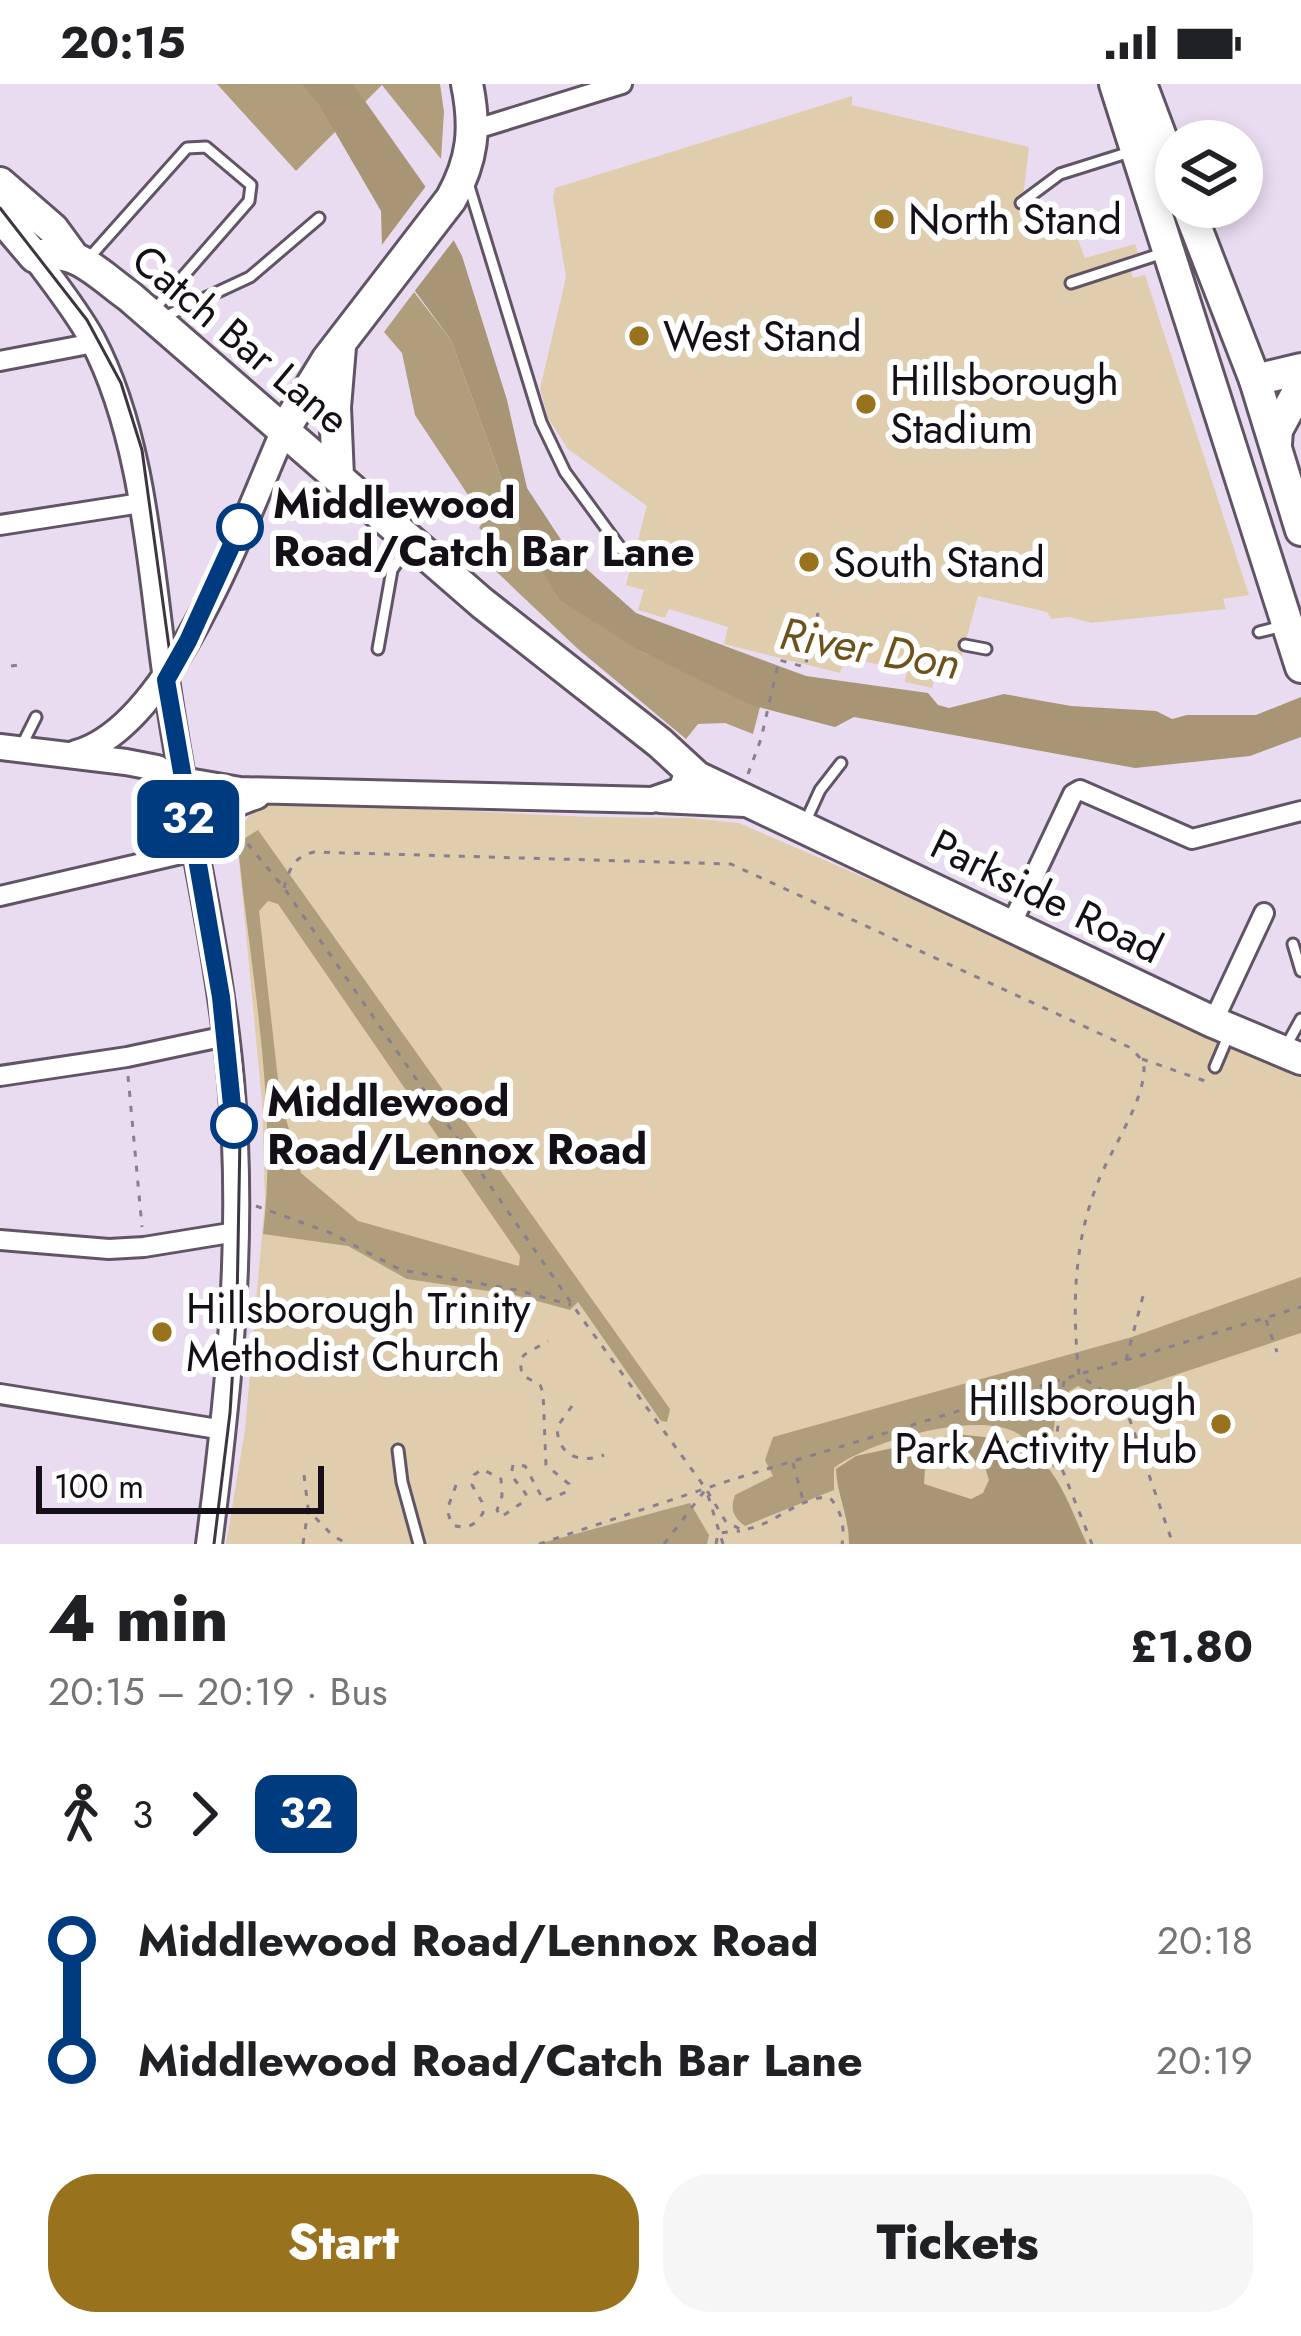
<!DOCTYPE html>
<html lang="en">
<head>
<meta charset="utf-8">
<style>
	body { margin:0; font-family:Jost,sans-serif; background:#f6f6f6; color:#202124; height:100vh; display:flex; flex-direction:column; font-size:45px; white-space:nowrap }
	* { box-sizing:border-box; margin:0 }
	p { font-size:39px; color:#757577 }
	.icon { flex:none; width:66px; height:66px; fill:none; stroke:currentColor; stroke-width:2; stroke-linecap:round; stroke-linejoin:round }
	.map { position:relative; height:1460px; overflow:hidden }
	.sheet { display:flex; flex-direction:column; background:#fff; flex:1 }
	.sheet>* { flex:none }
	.badge { padding:0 24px; border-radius:18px; font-size:42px; line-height:78px }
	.buttons { position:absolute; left:1155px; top:36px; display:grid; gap:24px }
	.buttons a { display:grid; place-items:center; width:108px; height:108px; border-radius:50%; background:#fff; box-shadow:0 6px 18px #0003; font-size:60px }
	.scale { position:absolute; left:36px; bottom:30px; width:288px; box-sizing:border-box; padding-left:12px; border:6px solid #151017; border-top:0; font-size:33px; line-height:42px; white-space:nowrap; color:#151017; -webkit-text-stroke:9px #fff; paint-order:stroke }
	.map>.badge { position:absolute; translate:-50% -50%; box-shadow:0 0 0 6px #fff }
	.legs { display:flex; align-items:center; gap:18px; height:132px; padding:0 48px; font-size:39px }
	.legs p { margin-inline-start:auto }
	.overview { display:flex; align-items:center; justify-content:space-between; height:204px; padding:0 48px }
	h1 { font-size:66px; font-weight:800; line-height:90px }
	.cta { display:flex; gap:24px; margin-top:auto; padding:24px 48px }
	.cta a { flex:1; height:138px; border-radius:48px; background:#99721e; color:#fff; font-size:48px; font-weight:800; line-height:138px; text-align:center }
	.cta a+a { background:#f6f6f6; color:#202124 }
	ul { padding:0 48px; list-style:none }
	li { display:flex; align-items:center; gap:42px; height:120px; font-size:45px }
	li i { display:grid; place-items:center; width:18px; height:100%; margin:0 15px; background:currentColor }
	li i::after { content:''; width:30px; height:30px; margin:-15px; border:9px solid; border-radius:50%; background:#fff }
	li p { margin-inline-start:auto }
	li:first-child i { background:linear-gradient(#0000 50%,currentColor 0) }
	li:last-child i { background:linear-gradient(currentColor 50%,#0000 0) }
	.status { display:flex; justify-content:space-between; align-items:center; height:84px; padding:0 60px; background:#fff; direction:ltr }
	.status svg { height:33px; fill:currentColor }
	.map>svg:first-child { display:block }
	.green { fill:#dfcdae }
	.forest { fill:#af9d7c; fill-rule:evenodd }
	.water { fill:#a79575; fill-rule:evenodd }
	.pier { fill:#eadcf0 }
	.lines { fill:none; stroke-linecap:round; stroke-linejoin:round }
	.service-casing { stroke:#605465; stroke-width:15 }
	.minor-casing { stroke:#605465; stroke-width:24 }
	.tertiary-casing { stroke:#605465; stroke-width:30 }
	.primary-casing { stroke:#605465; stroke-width:36 }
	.trunk-casing { stroke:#605465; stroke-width:36 }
	.path { stroke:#897f8d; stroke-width:3; stroke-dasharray:6 9; stroke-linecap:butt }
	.service { stroke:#fff; stroke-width:9 }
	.minor { stroke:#fff; stroke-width:18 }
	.tertiary { stroke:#fff; stroke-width:24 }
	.primary { stroke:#fff; stroke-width:30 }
	.trunk { stroke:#fff; stroke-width:30 }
	.tram { stroke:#3d3640; stroke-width:3 }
	.line-1-casing { stroke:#fff; stroke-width:27 }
	.line-1 { stroke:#003b80; stroke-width:18 }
	.poi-dot { fill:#99721e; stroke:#fff; stroke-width:4.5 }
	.stop-1-dot { fill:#fff; stroke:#003b80; stroke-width:6 }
	.labels { text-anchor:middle; stroke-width:12; stroke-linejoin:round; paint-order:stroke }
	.poi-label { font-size:42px; fill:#151017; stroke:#fff; text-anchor:start }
	.street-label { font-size:42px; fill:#151017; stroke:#fff }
	.stop-label { font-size:42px; font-weight:bold; fill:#151017; stroke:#fff; text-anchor:start }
	.water-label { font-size:45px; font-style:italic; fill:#6d521b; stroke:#fff }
</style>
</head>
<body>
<div class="status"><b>20:15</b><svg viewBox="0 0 49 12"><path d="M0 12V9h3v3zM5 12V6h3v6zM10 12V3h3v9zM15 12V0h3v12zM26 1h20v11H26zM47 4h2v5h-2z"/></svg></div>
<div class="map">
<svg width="1301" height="1460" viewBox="0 0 1301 1460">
	<rect width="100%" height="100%" fill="#eadcf0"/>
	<path class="green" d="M 852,12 L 852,21 L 1029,63 L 1023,113 L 1067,128 L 1085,174 L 1135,160 L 1138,169 L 1127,173 L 1133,194 L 1145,191 L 1249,511 L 1223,515 L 1226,525 L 1091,539 L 1070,533 L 1051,535 L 1047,528 L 978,512 L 957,589 L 938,584 L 932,604 L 905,598 L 907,587 L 845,573 L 840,589 L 724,560 L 728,543 L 669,525 L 665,534 L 638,526 L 644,506 L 626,501 L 647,422 L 568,365 L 548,334 L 540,305 L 566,193 L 553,113 L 555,104 Z
		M 303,719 L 590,733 L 689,734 L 739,739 L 1301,983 L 1301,1460 L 226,1460 L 245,1346 L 265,1116 L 262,1018 L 237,755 C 246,720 272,720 303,719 Z"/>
	<path class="forest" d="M 217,0 L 440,0 L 444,28 L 441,75 L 382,1 L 296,87 Z
		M 414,208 L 451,256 L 525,459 L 640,567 L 760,623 L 753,650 L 725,639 L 698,640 L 686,655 L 578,565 L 482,474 L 494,456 L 479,444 L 484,435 L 415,331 L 402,269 L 384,248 Z
		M 258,746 L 670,1325 L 667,1338 L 661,1337 L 578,1218 L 570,1226 L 515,1211 L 407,1195 L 348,1162 L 263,1150 C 278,1027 252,896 239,772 L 242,756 ZM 268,817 L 278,820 L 520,1172 L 519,1182 L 358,1137 L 301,1089 L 280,1013 L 259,827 Z
		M 1301,1193 L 1301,1249 L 1130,1306 L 1118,1324 L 1078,1302 L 1058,1314 L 1052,1357 L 1058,1382 L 1054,1384 C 1043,1374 1032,1360 1020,1351 C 982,1324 868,1357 834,1384 L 834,1406 L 745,1442 C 733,1433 730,1425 735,1411 L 773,1392 L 765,1376 L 773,1353 L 1132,1253 Z
		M 690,1419 L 709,1451 L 707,1460 L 538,1460 Z"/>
	<path class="water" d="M 302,0 L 353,0 L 425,102 L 462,172 L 507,316 L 527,404 L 571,471 L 636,529 L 806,592 L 928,609 L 938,621 L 949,624 L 1004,610 L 1071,622 L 1156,627 L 1172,635 L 1187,631 L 1256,631 L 1301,613 L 1301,653 L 1250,672 L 1135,684 L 854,633 L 835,643 L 751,621 L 640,567 L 560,516 L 525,459 L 451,256 L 382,162 L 381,127 L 320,22 Z
		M 958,1350 C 976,1353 998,1353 1016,1359 C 1056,1374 1070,1425 1087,1460 L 849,1460 C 849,1432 837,1411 836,1385 L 856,1372 ZM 945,1375 L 984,1380 L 989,1396 L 983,1409 L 971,1415 L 924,1400 L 925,1386 L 930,1377 Z"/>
	<path class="pier" d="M 429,98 L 457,152 L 410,213 L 378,166 Z"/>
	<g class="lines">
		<defs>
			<path id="service" d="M 468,99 L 541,338 L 565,388 L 622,466
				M 1021,119 L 1060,90 L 1130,68
				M 88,175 L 187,64 L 206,63 L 251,101 L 249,117 L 152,228
				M 1071,199 L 1163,169
				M 164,233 L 250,193 L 319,134
				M 1259,548 L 1283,542
				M 965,561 L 986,565
				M 378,565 L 392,486 L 408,462
				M 20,665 L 36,633
				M 804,741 L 820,706 L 841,679
				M 1293,860 L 1301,887
				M 1286,962 L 1301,935
				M 1215,983 L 1229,950
				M 398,1366 L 402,1398 L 419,1460"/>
			<path id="minor" d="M 473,46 L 622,0
				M 0,277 L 94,259
				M 0,441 L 141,419
				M 0,812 L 194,767
				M 1011,841 L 1073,710 L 1080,706 L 1192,755 L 1301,727
				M 1213,938 L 1264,829
				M 0,992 L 127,973 L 226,952
				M 0,1156 L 109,1165 L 144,1163 L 236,1148
				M 0,1310 L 224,1346"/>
			<path id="tertiary" d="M 35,173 C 55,200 76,226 92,255 C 149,363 151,509 171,628 C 190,751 220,873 231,997 C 245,1151 229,1307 209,1460
				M 0,663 L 126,678 L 157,684 L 176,695 L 240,706 L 652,716 L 681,706 L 688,687
				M 76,669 C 173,642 245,434 284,346
				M 660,716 L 745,720
				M 194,767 C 213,734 221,724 257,712"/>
			<path id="primary" d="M 0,99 L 53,145 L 72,171
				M 0,132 L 35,173 C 74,160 99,191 129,212 L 482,519 L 660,659 L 697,693 L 1213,938 L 1301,975
				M 1255,296 L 1301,285
				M 284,346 L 327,276 L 451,115 C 473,76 476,44 467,0
				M 1276,360 L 1277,346 L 1301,302
				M 338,393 L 335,323 L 340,263"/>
			<path id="trunk" d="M 1115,0 L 1301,583
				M 1141,0 L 1176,93
				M 1188,123 L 1255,296 L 1301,446"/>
		</defs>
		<use href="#service" class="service-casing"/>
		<use href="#minor" class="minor-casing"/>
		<use href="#tertiary" class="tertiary-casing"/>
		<use href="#primary" class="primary-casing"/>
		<use href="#trunk" class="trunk-casing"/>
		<path class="path" d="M 11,582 L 18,581
			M 748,690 L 761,655 L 779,576 L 805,583 L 820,521
			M 238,748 L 284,804 L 581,1233 L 706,1405 L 664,1460
			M 284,804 C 290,784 293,773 314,768 L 731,780 L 1129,963 C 1135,969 1144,975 1144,985 C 1144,1018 1110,1067 1098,1098 C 1073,1160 1072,1225 1079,1291 L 1125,1322 L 1173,1460
			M 1142,975 L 1208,998
			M 128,992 L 142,1143
			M 256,1122 L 331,1149 L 401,1186 L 517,1206 L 571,1221
			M 1266,1236 L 1277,1268
			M 1126,1276 L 1143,1212
			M 1064,1297 L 1056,1357 L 1060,1380 L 1092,1460
			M 572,1322 L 557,1343 C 558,1372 579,1380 604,1371
			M 793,1379 L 803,1416
			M 304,1391 L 308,1424
			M 456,1401 L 447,1426 L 452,1441 C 467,1445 474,1443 483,1429 L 482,1418 L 472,1401 L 474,1391 L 482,1385 L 501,1395 L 502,1412 L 497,1426 L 501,1433 L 523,1418 L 526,1410 L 511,1391 L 513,1381 L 525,1382 L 544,1417 L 566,1408 L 569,1400 L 546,1381 L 543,1308 L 540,1301 L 522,1291 L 520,1277 L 524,1271 L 548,1257
			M 303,1460 L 308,1426 L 333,1452 L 348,1460
			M 539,1460 L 734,1395 L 1301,1223
			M 716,1460 L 718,1449 L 740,1447
			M 723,1460 L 706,1405 L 726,1438 L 742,1446 C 774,1442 798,1413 829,1413 C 842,1426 845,1444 842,1460"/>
		<use href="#service" class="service"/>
		<use href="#minor" class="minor"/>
		<use href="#tertiary" class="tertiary"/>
		<use href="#primary" class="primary"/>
		<use href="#trunk" class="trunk"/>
		<path class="tram" d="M 0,124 L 87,236 L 121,299 L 142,366 L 186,687 L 233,967 L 240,1053 L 237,1220 L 230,1329 L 214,1460"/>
	</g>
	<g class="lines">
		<defs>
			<path id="line-1" d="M 234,1041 L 221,913 L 166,596 L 188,557 L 240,443"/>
		</defs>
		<use href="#line-1" class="line-1-casing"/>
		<use href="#line-1" class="line-1"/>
	</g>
	<g class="poi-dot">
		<circle cx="884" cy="135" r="12"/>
		<circle cx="639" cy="252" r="12"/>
		<circle cx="866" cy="320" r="12"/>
		<circle cx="809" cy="478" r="12"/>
		<circle cx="162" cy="1248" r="12"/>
		<circle cx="1221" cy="1340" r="12"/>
	</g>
	<g class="stop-1-dot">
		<circle cx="240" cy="443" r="21"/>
		<circle cx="234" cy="1041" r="21"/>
	</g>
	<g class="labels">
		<g class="poi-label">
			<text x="908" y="150">North Stand</text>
			<text x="663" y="267">West Stand</text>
			<text x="890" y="311">Hillsborough<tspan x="890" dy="48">Stadium</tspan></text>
			<text x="833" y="493">South Stand</text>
			<text x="186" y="1239">Hillsborough Trinity<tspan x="186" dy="48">Methodist Church</tspan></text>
			<text x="1197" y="1331" text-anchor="end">Hillsborough<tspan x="1197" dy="48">Park Activity Hub</tspan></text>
		</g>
		<g class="street-label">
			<text transform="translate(241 255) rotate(40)" y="15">Catch Bar Lane</text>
			<text transform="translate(1047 812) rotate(26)" y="15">Parkside Road</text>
		</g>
		<g class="stop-label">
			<text x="273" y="434">Middlewood<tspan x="273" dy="48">Road/Catch Bar Lane</tspan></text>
			<text x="267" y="1032">Middlewood<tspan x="267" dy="48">Road/Lennox Road</tspan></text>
		</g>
		<g class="water-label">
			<text transform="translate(870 564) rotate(10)" y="16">River Don</text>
		</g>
	</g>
</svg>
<div class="buttons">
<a><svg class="icon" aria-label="layers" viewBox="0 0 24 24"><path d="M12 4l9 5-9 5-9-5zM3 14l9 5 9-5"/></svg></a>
</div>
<div class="scale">100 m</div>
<b class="badge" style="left:188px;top:735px;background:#003b80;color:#fff">32</b>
</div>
<section class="sheet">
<div class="overview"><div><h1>4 min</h1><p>20:15 – 20:19 · Bus</p></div><b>£1.80</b></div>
<div class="legs"><svg class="icon" aria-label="walk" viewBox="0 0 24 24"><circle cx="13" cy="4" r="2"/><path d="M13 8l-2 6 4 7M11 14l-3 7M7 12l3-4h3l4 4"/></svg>3<svg class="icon" aria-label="forward" viewBox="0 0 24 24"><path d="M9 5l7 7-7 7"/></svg><b class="badge" style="background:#003b80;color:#fff">32</b></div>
<ul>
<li><i style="color:#003b80"></i><b>Middlewood Road/Lennox Road</b><p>20:18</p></li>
<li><i style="color:#003b80"></i><b>Middlewood Road/Catch Bar Lane</b><p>20:19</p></li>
</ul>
<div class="cta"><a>Start</a><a>Tickets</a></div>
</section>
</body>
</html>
